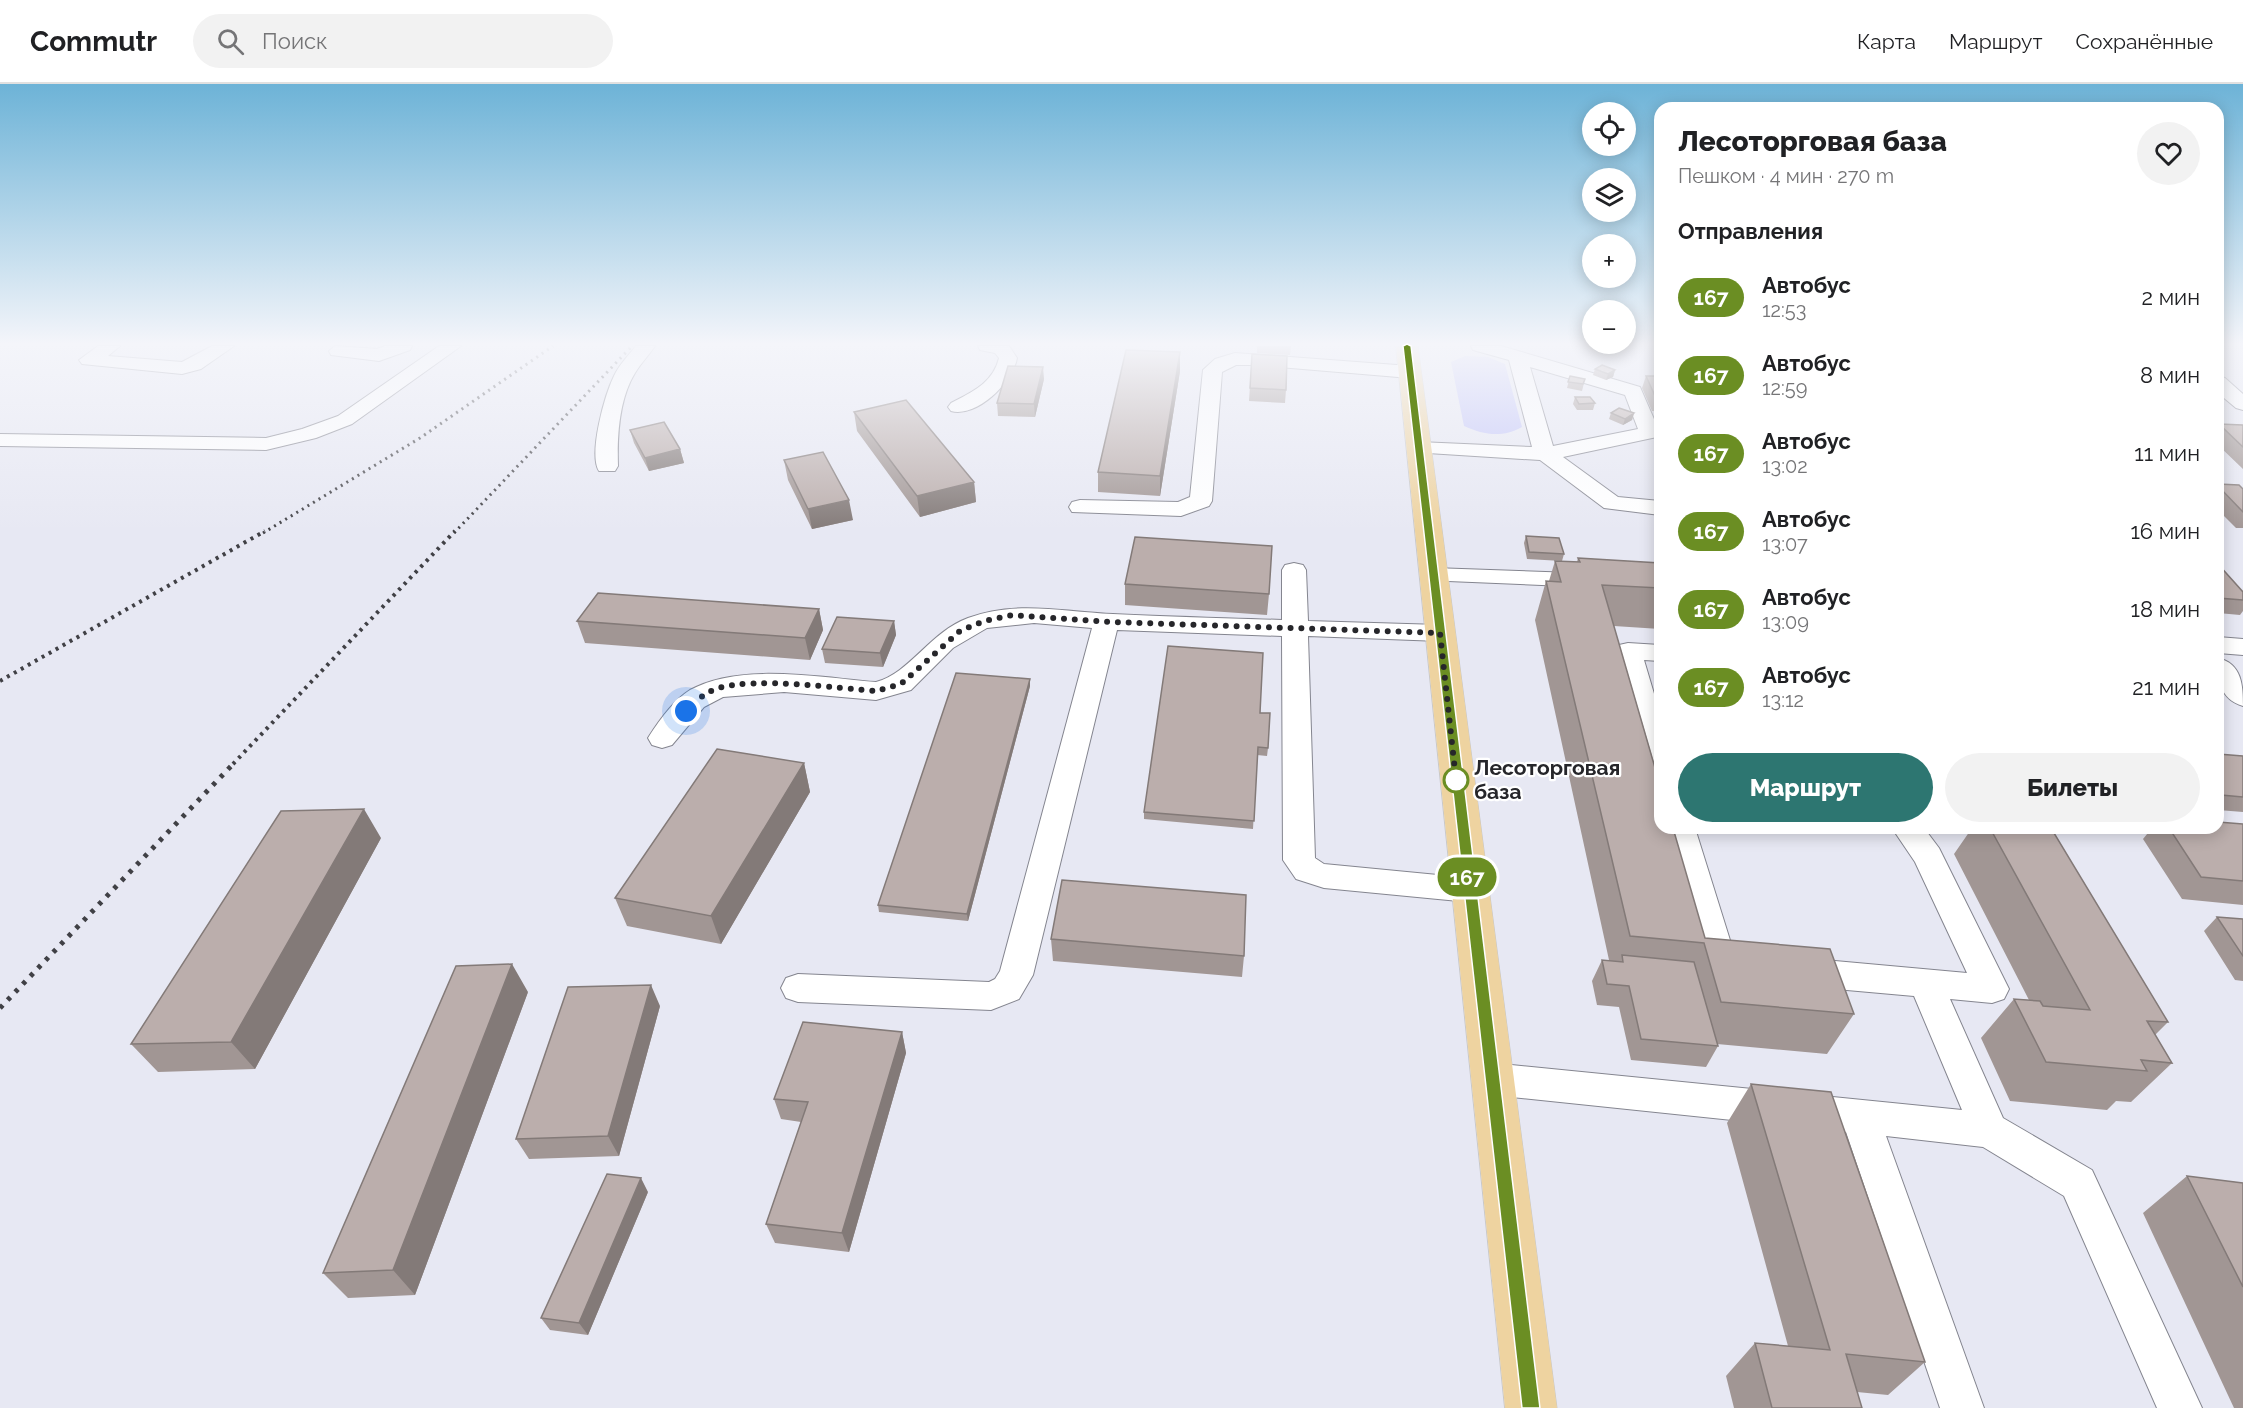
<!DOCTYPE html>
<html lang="ru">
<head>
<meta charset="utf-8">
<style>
	body { margin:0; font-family:Raleway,sans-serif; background:#f2f2f2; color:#202124; height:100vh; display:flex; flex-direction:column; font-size:22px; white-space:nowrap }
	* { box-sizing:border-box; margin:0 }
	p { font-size:20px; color:#757577 }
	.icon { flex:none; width:33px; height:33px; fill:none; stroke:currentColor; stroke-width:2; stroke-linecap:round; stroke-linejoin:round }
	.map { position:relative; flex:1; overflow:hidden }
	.sheet { position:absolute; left:1654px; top:18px; width:570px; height:732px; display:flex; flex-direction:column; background:#fff; border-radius:18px; box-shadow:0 3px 15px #0003 }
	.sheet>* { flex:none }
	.badge { padding:0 12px; border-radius:20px; font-size:21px; line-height:39px }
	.tools { position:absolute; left:1582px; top:18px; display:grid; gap:12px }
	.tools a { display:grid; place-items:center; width:54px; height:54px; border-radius:50%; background:#fff; box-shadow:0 3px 15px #0003; font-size:30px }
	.you { position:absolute; width:30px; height:30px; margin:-15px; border:4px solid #fff; border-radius:50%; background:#1a73e8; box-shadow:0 0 0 9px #1a73e833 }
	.map>.badge { position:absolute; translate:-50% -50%; box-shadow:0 0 0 3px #fff }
	h2 { padding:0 24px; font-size:22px; line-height:54px }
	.round { display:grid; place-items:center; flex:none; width:63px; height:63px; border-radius:32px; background:#f2f2f2 }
	.head { display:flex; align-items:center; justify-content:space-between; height:102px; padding:0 24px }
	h1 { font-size:28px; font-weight:800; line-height:45px }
	.action { display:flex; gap:12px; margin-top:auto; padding:12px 24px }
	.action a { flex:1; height:69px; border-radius:36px; background:#2d7671; color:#fff; font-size:24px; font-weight:800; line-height:69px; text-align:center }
	.action a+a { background:#f2f2f2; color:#202124 }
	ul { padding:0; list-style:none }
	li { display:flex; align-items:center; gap:18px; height:78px; padding:0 24px }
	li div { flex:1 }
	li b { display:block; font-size:22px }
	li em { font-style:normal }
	li .badge { min-width:66px; font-weight:700; text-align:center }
	header { display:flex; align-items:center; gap:36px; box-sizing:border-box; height:84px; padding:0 30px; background:#fff; border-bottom:2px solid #e0e0e0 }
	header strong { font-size:28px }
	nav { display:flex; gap:33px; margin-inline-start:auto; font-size:21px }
	.search { width:420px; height:54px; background:#f2f2f2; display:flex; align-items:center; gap:15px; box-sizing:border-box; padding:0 21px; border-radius:33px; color:#757577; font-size:22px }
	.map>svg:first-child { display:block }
	.green { fill:#c3c5f9 }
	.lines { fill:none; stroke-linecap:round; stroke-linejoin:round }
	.minor-casing { stroke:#84858f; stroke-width:2 }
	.major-casing { stroke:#c7c7c8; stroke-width:1 }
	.minor { fill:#fff; fill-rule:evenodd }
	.major { fill:#eed3a0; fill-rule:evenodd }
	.rail-far2 { stroke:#404045; stroke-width:3; stroke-dasharray:2 4.5; stroke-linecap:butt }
	.rail-far1 { stroke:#404045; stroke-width:4; stroke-dasharray:3 5; stroke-linecap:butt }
	.rail { stroke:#404045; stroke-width:5; stroke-dasharray:4 7; stroke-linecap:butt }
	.wall { fill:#a19694 }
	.shaded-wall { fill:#837a78 }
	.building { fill:#bbaeac; stroke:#837a78; stroke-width:1.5 }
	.line { fill:#6b8e23; stroke:#fff; stroke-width:1.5 }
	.walk { stroke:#26262a; stroke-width:6; stroke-dasharray:0 10.8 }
	.stop-dot { fill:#fff; stroke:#6b8e23; stroke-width:3 }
	.labels { text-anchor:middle; stroke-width:4.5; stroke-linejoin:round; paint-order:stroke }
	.stop-label { font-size:21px; font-weight:bold; fill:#26262a; stroke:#fff; text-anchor:start }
</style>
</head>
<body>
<header>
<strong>Commutr</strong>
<div class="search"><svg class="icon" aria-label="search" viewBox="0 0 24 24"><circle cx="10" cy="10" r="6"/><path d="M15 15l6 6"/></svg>Поиск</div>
<nav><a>Карта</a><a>Маршрут</a><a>Сохранённые</a></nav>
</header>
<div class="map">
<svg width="2243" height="1324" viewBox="0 0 2243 1324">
	<rect width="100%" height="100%" fill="#e7e8f3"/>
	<path class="green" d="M 1465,272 L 1488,273 L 1505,280 L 1522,343 C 1502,354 1484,351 1464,342 L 1451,278 Z"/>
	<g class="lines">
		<defs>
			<path id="minor" d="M 98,262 L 120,262 L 108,272 L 182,278 L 212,262 L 234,262 L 201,285 L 182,290 L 82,280 L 79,276 Z
				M 335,262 L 377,265 L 385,262 L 412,262 L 410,266 L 379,277 L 331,271 L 329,267 Z
				M 439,262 L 461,262 L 352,340 L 316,354 L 266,366 L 0,362 L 0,350 L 266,354 L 302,345 L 338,332 Z
				M 636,262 L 655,262 C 649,271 641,279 635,289 C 619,315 617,352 618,382 L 615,387 L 599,387 C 588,370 605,310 614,292 C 619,281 628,272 636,262 Z
				M 978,262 L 1009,262 L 1017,274 C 1013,298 977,334 951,327 L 948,323 L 951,319 C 972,308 993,299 999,274 L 995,269 L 980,266 Z
				M 1471,262 L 1501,262 L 1640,303 L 1660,349 L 1657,353 L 1563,373 L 1618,413 L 1660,417 L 1660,431 L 1604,424 L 1540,376 L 1412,368 L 1408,364 L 1412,360 L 1419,358 L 1532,363 L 1509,276 L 1473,266 ZM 1530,283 L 1625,311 L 1638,345 L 1553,362 Z
				M 1235,269 L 1410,282 L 1420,288 L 1410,294 L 1254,281 L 1236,281 L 1222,288 L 1212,417 L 1209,422 L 1181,432 L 1072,428 L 1069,423 L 1072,418 L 1080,416 L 1178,418 L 1190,413 L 1203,286 L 1215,275 Z
				M 2218,292 L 2225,294 L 2243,310 L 2243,326 L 2236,324 L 2218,309 Z
				M 1294,479 L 1303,481 L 1306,486 L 1308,537 L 1440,541 L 1449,543 L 1453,549 L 1449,555 L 1440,557 L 1308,552 L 1315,774 L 1324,780 L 1469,794 L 1480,797 L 1485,806 L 1480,815 L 1469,818 L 1324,804 L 1296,795 L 1283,776 L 1282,552 L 1117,546 L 1033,891 L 1019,915 L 991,926 L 798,918 L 786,914 L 781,904 L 786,894 L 798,890 L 989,898 L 995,895 L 1000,887 L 1092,544 L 1034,539 L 987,544 L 953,564 L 911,606 L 876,616 L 784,608 L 723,613 L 704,623 L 672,661 L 662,664 L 652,661 L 648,654 C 658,638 674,616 690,606 C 741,578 821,594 876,598 C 910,589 930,548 968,534 C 1016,516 1064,528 1113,530 C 1169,533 1226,534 1282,536 L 1282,486 L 1285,481 Z
				M 1433,484 L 1660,492 L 1660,506 L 1424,496 L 1421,491 L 1424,486 Z
				M 2218,553 L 2243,555 L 2243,571 L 2218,569 Z
				M 1628,559 L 1660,561 L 1660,577 L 1644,576 L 1660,630 L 1660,686 L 1650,683 L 1646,676 L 1615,567 L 1619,561 Z
				M 2218,574 C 2242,580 2243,601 2243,622 C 2219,615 2218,595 2218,574 Z
				M 1665,744 L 1695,744 L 1734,869 L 1744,872 L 1749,882 L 1744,892 L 1732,896 L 1709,891 Z
				M 1892,744 L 1924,744 L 1939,764 L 2009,905 L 2004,915 L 1992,919 L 1950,915 L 2003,1034 L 2092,1086 L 2202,1324 L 2157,1324 L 2064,1112 L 1983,1063 L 1886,1052 L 1984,1324 L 1940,1324 L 1846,1048 L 1492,1011 L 1479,1006 L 1474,995 L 1479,984 L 1492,979 L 1962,1026 L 1914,912 L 1802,902 L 1790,898 L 1785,888 L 1790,878 L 1802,874 L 1967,889 L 1915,778 Z"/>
			<path id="major" d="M 1396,262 L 1418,262 L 1557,1324 L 1505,1324 Z"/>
		</defs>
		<use href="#minor" class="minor-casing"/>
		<use href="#major" class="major-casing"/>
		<use href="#minor" class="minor"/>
		<use href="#major" class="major"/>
		<path class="rail-far2" d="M 263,449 L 420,354 L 553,262
			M 454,449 L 632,262"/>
		<path class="rail-far1" d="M 0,597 L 265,447
			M 233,680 L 455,447"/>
		<path class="rail" d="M 0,924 L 235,678"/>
	</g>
	<path class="wall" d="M 1257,262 L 1291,262 L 1290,271 L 1257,269 Z
		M 1252,270 L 1286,306 L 1285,319 L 1249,317 Z
		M 1595,285 L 1615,286 L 1613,293 L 1606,296 L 1593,291 Z
		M 1180,287 L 1160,412 L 1098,408 L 1098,388 Z
		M 1570,292 L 1585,295 L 1582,307 L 1567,304 Z
		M 1646,292 L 1660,292 L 1660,327 L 1652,327 L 1642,304 Z
		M 1044,295 L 1035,333 L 998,332 L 997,319 Z
		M 1575,313 L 1595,319 L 1593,326 L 1577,326 L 1573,320 Z
		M 854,328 L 974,398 L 976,418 L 920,433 L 857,347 Z
		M 1611,329 L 1634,329 L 1632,336 L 1623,341 L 1609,335 Z
		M 2219,340 L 2243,341 L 2243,385 L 2218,361 Z
		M 630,346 L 680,365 L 684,379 L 649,387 L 634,359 Z
		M 784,376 L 853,436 L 812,445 L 788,396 Z
		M 2218,400 L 2243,405 L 2243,444 L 2236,444 L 2218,426 Z
		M 1526,452 L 1564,470 L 1562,477 L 1527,475 L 1524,459 Z
		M 1578,474 L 1660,479 L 1660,545 L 1614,542 L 1705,854 L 1854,930 L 1827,970 L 1717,960 L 1718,962 L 1706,983 L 1631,976 L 1619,923 L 1597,921 L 1592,897 L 1602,876 L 1609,876 L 1535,536 L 1546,497 L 1549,497 L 1555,477 L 1577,478 Z
		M 2218,480 L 2243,508 L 2243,527 L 2240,531 L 2218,529 Z
		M 1125,500 L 1269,510 L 1267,531 L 1125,521 Z
		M 819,525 L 823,546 L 810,576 L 585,559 L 577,537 Z
		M 894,537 L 896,551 L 883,583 L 825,579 L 822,565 Z
		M 1030,595 L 1030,602 L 968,837 L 879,828 L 878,821 Z
		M 1260,629 L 1268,664 L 1267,672 L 1257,671 L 1253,745 L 1144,735 L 1144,728 Z
		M 2218,670 L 2243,672 L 2243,728 L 2218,726 Z
		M 804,679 L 810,708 L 721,860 L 627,842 L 615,814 Z
		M 2243,740 L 2243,821 L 2182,815 L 2143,755 L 2152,744 L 2218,744 Z
		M 1972,744 L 2051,744 L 2168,938 L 2155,951 L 2172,979 L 2131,1018 L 2116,1017 L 2107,1026 L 2010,1017 L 1981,954 L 2014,915 L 2029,916 L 1954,770 Z
		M 381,754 L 255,985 L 158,988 L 131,960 Z
		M 2217,833 L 2243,835 L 2243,897 L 2235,896 L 2204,847 Z
		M 1051,855 L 1244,872 L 1242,893 L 1053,877 Z
		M 528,908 L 415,1211 L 348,1214 L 323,1189 Z
		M 660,922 L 619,1072 L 529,1075 L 516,1055 Z
		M 902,948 L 906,969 L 849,1168 L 775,1159 L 766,1140 L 801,1038 L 781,1035 L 774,1015 Z
		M 1751,1000 L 1925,1278 L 1888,1311 L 1857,1308 L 1862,1324 L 1734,1324 L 1726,1292 L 1755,1259 L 1788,1262 L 1727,1039 Z
		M 2187,1092 L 2243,1099 L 2243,1324 L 2234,1324 L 2143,1129 Z
		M 648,1108 L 588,1251 L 550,1246 L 541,1234 Z"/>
	<path class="shaded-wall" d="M 1180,268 L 1180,287 L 1160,412 L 1160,392 Z
		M 1043,283 L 1044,295 L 1035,333 L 1034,320 Z
		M 1615,286 L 1613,293 L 1606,296 L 1608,290 Z
		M 1634,329 L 1632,336 L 1623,341 L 1625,335 Z
		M 680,365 L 684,379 L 649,387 L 645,374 Z
		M 974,398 L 976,418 L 920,433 L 917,412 Z
		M 849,416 L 853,436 L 812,445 L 808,425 Z
		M 819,525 L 823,546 L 810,576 L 805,554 Z
		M 894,537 L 896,551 L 883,583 L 880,569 Z
		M 1030,595 L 1030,602 L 968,837 L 967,830 Z
		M 804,679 L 810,708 L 721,860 L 711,832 Z
		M 364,725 L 381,754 L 255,985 L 231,958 Z
		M 512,880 L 528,908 L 415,1211 L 393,1186 Z
		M 651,901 L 660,922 L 619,1072 L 608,1052 Z
		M 902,948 L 906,969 L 849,1168 L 842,1149 Z
		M 641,1094 L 648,1108 L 588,1251 L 579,1239 Z"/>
	<path class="building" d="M 1126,266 L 1180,268 L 1160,392 L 1098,388 Z
		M 1252,270 L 1287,272 L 1286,306 L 1250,304 Z
		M 1602,281 L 1615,286 L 1608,290 L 1595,285 Z
		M 1008,282 L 1043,283 L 1034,320 L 997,319 Z
		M 1570,292 L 1585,295 L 1583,300 L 1568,298 Z
		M 1646,292 L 1660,292 L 1660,314 L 1656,314 Z
		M 1575,313 L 1590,313 L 1595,319 L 1579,320 Z
		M 906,316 L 974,398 L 917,412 L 854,328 Z
		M 1619,324 L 1634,329 L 1625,335 L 1611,329 Z
		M 664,338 L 680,365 L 645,374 L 630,346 Z
		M 2219,340 L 2243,341 L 2243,363 Z
		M 823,368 L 849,416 L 808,425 L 784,376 Z
		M 2218,400 L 2239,401 L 2243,405 L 2243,428 L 2218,402 Z
		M 1526,452 L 1559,454 L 1564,470 L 1529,468 Z
		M 1135,453 L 1272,462 L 1269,510 L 1125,500 Z
		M 1578,474 L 1660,479 L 1660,504 L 1602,501 L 1660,701 L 1660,744 L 1673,744 L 1705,854 L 1830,865 L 1854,930 L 1721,918 L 1704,859 L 1630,852 L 1546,497 L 1561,498 L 1555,477 L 1580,478 Z
		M 2218,480 L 2243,508 L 2243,516 L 2218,514 Z
		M 598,509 L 819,525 L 805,554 L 577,537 Z
		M 837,533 L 894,537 L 880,569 L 822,565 Z
		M 1168,562 L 1263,569 L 1260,629 L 1270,629 L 1268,664 L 1258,663 L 1254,737 L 1144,728 Z
		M 956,589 L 1030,595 L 967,830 L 878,821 Z
		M 717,665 L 804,679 L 711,832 L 615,814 Z
		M 2218,670 L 2243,672 L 2243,713 L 2221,711 L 2218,707 Z
		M 364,725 L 231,958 L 131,960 L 281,727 Z
		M 2218,738 L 2243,740 L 2243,797 L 2201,793 L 2169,744 L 2218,744 Z
		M 1990,744 L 2051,744 L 2168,938 L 2147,937 L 2172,979 L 2141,976 L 2147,987 L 2046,978 L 2014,915 L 2040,917 L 2043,922 L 2090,926 Z
		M 1062,796 L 1246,811 L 1244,872 L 1051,855 Z
		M 2217,833 L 2243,835 L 2243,872 Z
		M 1622,871 L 1694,878 L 1718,962 L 1641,955 L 1629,902 L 1607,900 L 1602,876 L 1623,878 Z
		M 512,880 L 393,1186 L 323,1189 L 456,882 Z
		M 651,901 L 608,1052 L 516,1055 L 568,903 Z
		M 803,938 L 902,948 L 842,1149 L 766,1140 L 808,1018 L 774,1015 Z
		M 1751,1000 L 1831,1008 L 1925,1278 L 1846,1270 L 1862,1324 L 1772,1324 L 1755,1259 L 1830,1266 Z
		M 607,1090 L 641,1094 L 579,1239 L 541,1234 Z
		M 2187,1092 L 2243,1099 L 2243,1203 Z"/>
	<linearGradient id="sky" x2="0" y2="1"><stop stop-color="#6db3d7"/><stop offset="0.58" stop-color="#f4f5fa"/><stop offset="1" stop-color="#f4f5fa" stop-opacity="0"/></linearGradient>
	<rect width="2243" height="448" fill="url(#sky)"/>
	<path class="line" d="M 1407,260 L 1411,262 L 1540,1324 L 1522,1324 L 1403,262 Z"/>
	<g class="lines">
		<path class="walk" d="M 686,627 C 696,617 705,608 719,604 C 757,593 834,604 876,607 L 901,600 L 960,547 L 984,537 L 1012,531 L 1111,538 L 1440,549 L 1456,696"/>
	</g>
	<circle class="stop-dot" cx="1456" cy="696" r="12"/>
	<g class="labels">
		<g class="stop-label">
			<text x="1474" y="691">Лесоторговая<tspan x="1474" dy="24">база</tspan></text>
		</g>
	</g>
</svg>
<div class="tools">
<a><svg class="icon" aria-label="locate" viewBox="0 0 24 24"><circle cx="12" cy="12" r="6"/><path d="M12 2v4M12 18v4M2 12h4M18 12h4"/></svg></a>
<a><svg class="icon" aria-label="layers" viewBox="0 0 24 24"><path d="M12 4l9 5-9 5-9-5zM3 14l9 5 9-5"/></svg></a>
<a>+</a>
<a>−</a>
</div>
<div class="you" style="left:686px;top:627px"></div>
<b class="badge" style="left:1467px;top:793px;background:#6b8e23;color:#fff">167</b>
<section class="sheet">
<div class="head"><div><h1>Лесоторговая база</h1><p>Пешком · 4 мин · 270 m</p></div><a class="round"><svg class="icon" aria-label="heart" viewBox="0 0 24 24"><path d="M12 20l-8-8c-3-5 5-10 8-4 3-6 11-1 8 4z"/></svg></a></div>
<h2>Отправления</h2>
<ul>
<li><span class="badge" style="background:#6b8e23;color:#fff">167</span><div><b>Автобус</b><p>12:53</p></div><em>2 мин</em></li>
<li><span class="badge" style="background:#6b8e23;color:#fff">167</span><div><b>Автобус</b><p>12:59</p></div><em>8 мин</em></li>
<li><span class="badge" style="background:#6b8e23;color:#fff">167</span><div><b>Автобус</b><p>13:02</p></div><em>11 мин</em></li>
<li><span class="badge" style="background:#6b8e23;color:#fff">167</span><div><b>Автобус</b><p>13:07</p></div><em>16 мин</em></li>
<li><span class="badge" style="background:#6b8e23;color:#fff">167</span><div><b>Автобус</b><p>13:09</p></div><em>18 мин</em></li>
<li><span class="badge" style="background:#6b8e23;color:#fff">167</span><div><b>Автобус</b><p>13:12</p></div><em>21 мин</em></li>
</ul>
<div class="action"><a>Маршрут</a><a>Билеты</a></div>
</section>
</div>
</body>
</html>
